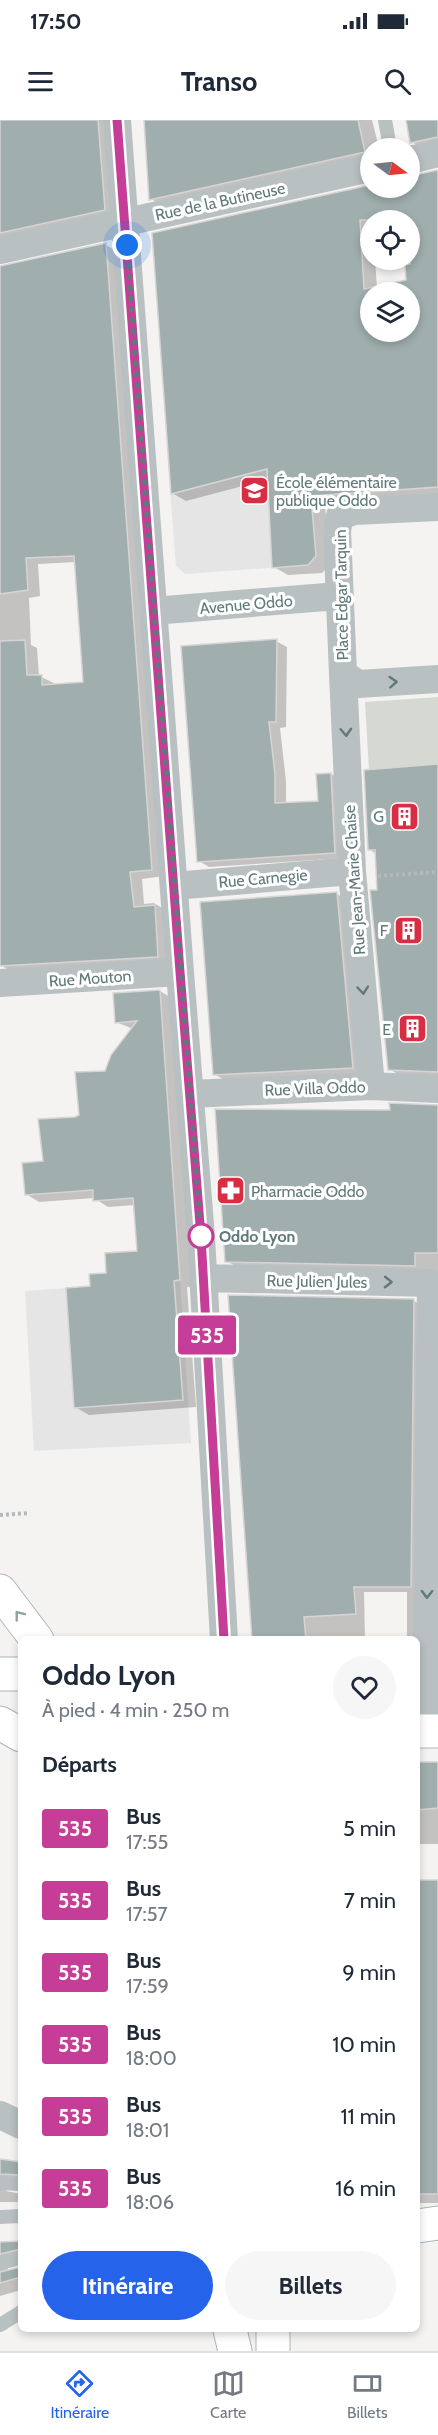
<!DOCTYPE html>
<html lang="fr">
<head>
<meta charset="utf-8">
<style>
	body { margin:0; font-family:Cabin,sans-serif; background:#f6f6f7; color:#1f2937; height:100vh; display:flex; flex-direction:column; font-size:22px; white-space:nowrap }
	* { box-sizing:border-box; margin:0 }
	p { font-size:20px; color:#747a83 }
	.icon { flex:none; width:33px; height:33px; fill:none; stroke:currentColor; stroke-width:2; stroke-linecap:round; stroke-linejoin:round }
	.map { position:relative; flex:1; overflow:hidden }
	.side { position:absolute; left:18px; top:1516px; width:402px; height:696px; display:flex; flex-direction:column; background:#fff; border-radius:9px; box-shadow:0 3px 9px #0003 }
	.side>* { flex:none }
	.badge { padding:0 12px; border-radius:4px; font-size:21px; line-height:39px }
	.needle { width:39px; rotate:105deg }
	.controls { position:absolute; left:360px; top:18px; display:grid; gap:12px }
	.controls a { display:grid; place-items:center; width:60px; height:60px; border-radius:50%; background:#fff; box-shadow:0 3px 9px #0003; font-size:30px }
	.you { position:absolute; width:30px; height:30px; margin:-15px; border:4px solid #fff; border-radius:50%; background:#1a73e8; box-shadow:0 0 0 9px #1a73e833 }
	.map>.badge { position:absolute; translate:-50% -50%; box-shadow:0 0 0 3px #fff }
	h2 { padding:0 24px; font-size:22px; line-height:54px }
	.round { display:grid; place-items:center; flex:none; width:63px; height:63px; border-radius:32px; background:#f6f6f7 }
	.headline { display:flex; align-items:center; justify-content:space-between; height:102px; padding:0 24px }
	h1 { font-size:28px; font-weight:800; line-height:45px }
	.cta { display:flex; gap:12px; margin-top:auto; padding:12px 24px }
	.cta a { flex:1; height:69px; border-radius:36px; background:#2563eb; color:#fff; font-size:24px; font-weight:800; line-height:69px; text-align:center }
	.cta a+a { background:#f6f6f7; color:#1f2937 }
	ul { padding:0; list-style:none }
	li { display:flex; align-items:center; gap:18px; height:72px; padding:0 24px }
	li div { flex:1 }
	li b { display:block; font-size:22px }
	li em { font-style:normal }
	li .badge { min-width:66px; font-weight:700; text-align:center }
	.status { display:flex; justify-content:space-between; align-items:center; height:42px; padding:0 30px; background:#fff; direction:ltr }
	.status svg { height:16px; fill:currentColor }
	header { display:flex; justify-content:space-between; align-items:center; height:78px; padding:0 24px; background:#fff; font-size:27px; font-weight:800 }
	.menu { display:flex; justify-content:space-around; align-items:center; height:84px; border-top:2px solid #e0e1e3; background:#fff; font-size:16px; color:#747a83 }
	.menu a { display:grid; justify-items:center; gap:3px }
	.menu .selected { color:#2563eb }
	.map>svg:first-child { display:block }
	.built { fill:#e5e5e5 }
	.green { fill:#d6d9d1 }
	.shadow { fill:#0003; fill-rule:evenodd }
	.building { fill:#a0aeae; stroke:#d6d5d4; stroke-width:1.5; fill-rule:evenodd }
	.lines { fill:none; stroke-linecap:round; stroke-linejoin:round }
	.secondary-casing { stroke:#acb5b6; stroke-width:35 }
	.primary-casing { stroke:#adb5b6; stroke-width:35 }
	.path { stroke:#b4b9ba; stroke-width:4; stroke-dasharray:3 3; stroke-linecap:butt }
	.lane { stroke:#b9c0c1; stroke-width:14 }
	.street { stroke:#b9c0c1; stroke-width:28 }
	.secondary { stroke:#fff; stroke-width:33 }
	.primary { stroke:#fff; stroke-width:33 }
	.oneway { stroke:#61797a }
	.oneway2 { stroke:#90a1a2 }
	.line-casing { stroke:#fff; stroke-width:14 }
	.line { stroke:#c53d96; stroke-width:9 }
	.walk { stroke:#61797a; stroke-width:6; stroke-dasharray:0 10.8 }
	.stop-dot { fill:#fff; stroke:#c53d96; stroke-width:3 }
	.labels { text-anchor:middle; stroke-width:6; stroke-linejoin:round; paint-order:stroke }
	.street-label { font-size:16px; fill:#61797a; stroke:#fff }
	.poi-label { font-size:16px; fill:#61797a; stroke:#fff; text-anchor:end }
	.stop-label { font-size:16px; font-weight:bold; fill:#61797a; stroke:#fff; text-anchor:start }
</style>
</head>
<body>
<div class="status"><b>17:50</b><svg viewBox="0 0 49 12"><path d="M0 12V9h3v3zM5 12V6h3v6zM10 12V3h3v9zM15 12V0h3v12zM26 1h20v11H26zM47 4h2v5h-2z"/></svg></div>
<header><svg class="icon" aria-label="menu" viewBox="0 0 24 24"><path d="M4 6h16M4 12h16M4 18h16"/></svg>Transo<svg class="icon" aria-label="search" viewBox="0 0 24 24"><circle cx="10" cy="10" r="6"/><path d="M15 15l6 6"/></svg></header>
<div class="map">
<svg width="438" height="2231" viewBox="0 0 438 2231">
	<rect width="100%" height="100%" fill="#f5f3f1"/>
	<path class="built" d="M 331,285 L 340,373 L 311,376 L 316,436 L 308,445 L 185,454 L 176,446 L 167,330 Z
		M 180,1160 L 191,1323 L 34,1331 L 25,1171 Z"/>
	<path class="green" d="M 438,577 L 438,645 L 369,650 L 365,582 Z"/>
	<path class="shadow" d="M 0,0 L 114,0 L 122,99 L 0,127 Z
		M 145,0 L 372,0 L 379,28 L 370,28 L 370,44 L 168,89 L 151,79 Z
		M 408,0 L 438,0 L 438,27 L 426,30 L 412,22 Z
		M 438,51 L 438,375 L 325,383 L 329,445 L 322,453 L 288,455 L 274,447 L 269,359 L 186,381 L 172,373 L 154,114 L 370,66 L 410,68 L 410,57 ZM 370,100 L 410,100 L 410,140 L 406,140 L 408,161 L 377,168 L 375,140 L 370,140 ZM 370,172 L 410,172 L 410,212 L 370,212 Z
		M 106,125 L 118,132 L 164,756 L 142,759 L 144,784 L 154,783 L 167,791 L 170,843 L 14,853 L 2,846 L 0,804 L 0,147 ZM 76,442 L 85,563 L 54,566 L 54,563 L 39,556 L 37,528 L 31,525 L 29,478 L 40,476 L 38,444 Z
		M 276,521 L 287,527 L 286,607 L 280,608 L 286,661 L 286,684 L 320,682 L 331,654 L 342,660 L 345,738 L 209,747 L 199,741 Z
		M 438,645 L 438,962 L 408,960 L 389,949 L 376,734 L 369,729 Z
		M 337,774 L 350,782 L 366,955 L 228,962 L 214,954 Z
		M 160,871 L 173,879 L 193,1167 L 187,1167 L 196,1287 L 89,1295 L 75,1287 L 92,1168 L 138,1133 L 135,1085 L 108,1087 L 94,1078 L 39,1082 L 26,1074 L 75,999 L 80,996 L 133,909 L 116,902 Z
		M 438,993 L 438,1153 L 240,1149 L 227,1141 Z
		M 414,1181 L 424,1187 L 417,1520 L 407,1520 L 407,1472 L 364,1472 L 365,1520 L 254,1520 Z
		M 417,1643 L 438,1643 L 438,1724 L 417,1724 Z
		M 417,1761 L 438,1761 L 438,2083 L 417,2083 Z
		M 0,2041 L 21,2043 L 21,2064 L 11,2063 L 6,2071 L 21,2074 L 21,2082 L 0,2082 Z
		M 21,2123 L 21,2142 L 9,2145 L 7,2152 L 21,2149 L 21,2170 L 0,2176 L 0,2124 Z"/>
	<path class="building" d="M 0,0 L 98,0 L 105,90 L 0,113 Z
		M 144,0 L 358,0 L 365,32 L 149,80 Z
		M 406,0 L 438,0 L 438,17 L 410,23 Z
		M 438,50 L 438,367 L 311,376 L 316,436 L 308,445 L 272,448 L 267,349 L 171,374 L 152,113 L 370,65 L 370,68 L 410,68 L 410,56 ZM 360,100 L 410,100 L 410,144 L 405,144 L 406,160 L 364,169 ZM 370,172 L 410,172 L 410,212 L 370,212 Z
		M 106,123 L 152,750 L 130,752 L 134,787 L 155,785 L 158,837 L 0,846 L 0,521 L 25,520 L 27,555 L 42,555 L 42,565 L 83,562 L 74,436 L 26,438 L 28,470 L 0,474 L 0,146 Z
		M 277,519 L 276,602 L 269,602 L 275,654 L 275,683 L 318,681 L 316,654 L 331,653 L 335,733 L 197,742 L 181,526 Z
		M 438,644 L 438,952 L 388,950 L 370,770 L 377,770 L 375,730 L 368,730 L 364,650 Z
		M 337,772 L 353,948 L 213,955 L 200,782 Z
		M 160,870 L 180,1160 L 174,1161 L 183,1280 L 74,1288 L 66,1168 L 90,1166 L 89,1154 L 106,1153 L 105,1133 L 137,1131 L 133,1078 L 93,1081 L 93,1070 L 25,1075 L 22,1043 L 43,1041 L 38,999 L 75,997 L 79,995 L 75,952 L 105,951 L 111,935 L 137,901 L 115,903 L 113,873 Z
		M 389,983 L 438,985 L 438,1133 L 415,1133 L 415,1146 L 225,1142 L 215,989 L 390,990 Z
		M 228,1175 L 414,1179 L 411,1467 L 354,1467 L 356,1494 L 304,1497 L 306,1520 L 252,1520 Z
		M 417,1642 L 438,1642 L 438,1688 L 417,1690 Z
		M 417,1760 L 438,1760 L 438,2074 L 417,2074 Z
		M 0,2039 L 21,2042 L 21,2055 L 0,2054 Z
		M 21,2121 L 21,2129 L 0,2134 L 0,2122 Z
		M 21,2147 L 21,2157 L 0,2163 L 0,2152 Z"/>
	<g class="lines">
		<defs>
			<path id="secondary" d="M 0,1554 L 21,1554
				M 417,1611 L 438,1611
				M 417,2106 L 438,2103"/>
			<path id="primary" d="M 0,1471 L 37,1520
				M 0,1603 L 21,1615
				M 230,2210 L 235,2231
				M 273,2210 L 273,2231"/>
		</defs>
		<use href="#secondary" class="secondary-casing"/>
		<use href="#primary" class="primary-casing"/>
		<path class="path" d="M 378,756 L 438,752
			M 0,1395 L 30,1393"/>
		<path class="lane" d="M 385,0 L 389,22
			M 0,2063 L 21,2064
			M 0,2097 L 21,2096
			M 0,2143 L 21,2138
			M 0,2205 L 21,2192"/>
		<path class="street" d="M 117,0 L 180,852 L 201,1117 L 224,1520
			M 410,40 L 438,33
			M 0,130 L 370,48
			M 438,387 L 354,391 L 340,396 L 337,410 L 343,554 L 358,564 L 438,559
			M 153,491 L 338,476
			M 343,554 L 352,751 L 371,966
			M 174,766 L 352,751
			M 0,863 L 180,852
			M 191,974 L 371,966 L 438,969
			M 203,1158 L 431,1163 L 426,1611
			M 0,1995 L 21,2005"/>
		<use href="#secondary" class="secondary"/>
		<use href="#primary" class="primary"/>
	</g>
	<defs><path id="oneway-chevron" d="M-2-3.5L2.5 0L-2 3.5" fill="none" stroke-width="1.6" stroke-linecap="round" stroke-linejoin="round" transform="scale(1.5)"/></defs>
	<g class="oneway">
		<use href="#oneway-chevron" transform="translate(393 562) rotate(-4)"/>
		<use href="#oneway-chevron" transform="translate(346 612) rotate(87)"/>
		<use href="#oneway-chevron" transform="translate(363 870) rotate(85)"/>
		<use href="#oneway-chevron" transform="translate(388 1162) rotate(1)"/>
		<use href="#oneway-chevron" transform="translate(427 1474) rotate(91)"/>
	</g>
	<use class="oneway2" href="#oneway-chevron" transform="translate(19 1495) rotate(-128)"/>
	<g class="lines">
		<defs>
			<path id="line" d="M 117,0 L 180,852 L 201,1117 L 224,1520"/>
		</defs>
		<use href="#line" class="line-casing"/>
		<use href="#line" class="line"/>
		<path class="walk" d="M 127,125 L 201,1116"/>
	</g>
	<defs>
		<symbol id="school-square" viewBox="-11 -11 22 22"><rect x="-9" y="-9" width="18" height="18" rx="4" fill="#d72e43" stroke="#fff"/><path d="M0-5L7-2L0 1L-7-2ZM-4 1L0 2.5L4 1V4Q0 6-4 4Z" fill="#fff"/></symbol>
		<symbol id="building-square" viewBox="-11 -11 22 22"><rect x="-9" y="-9" width="18" height="18" rx="4" fill="#d72e43" stroke="#fff"/><path d="M-4-6H4V6H1V3H-1V6H-4ZM-2.5-4.3h1.7v1.8h-1.7ZM.8-4.3h1.7v1.8H.8ZM-2.5-1h1.7V.8h-1.7ZM.8-1h1.7V.8H.8Z" fill="#fff"/></symbol>
		<symbol id="pharmacy-square" viewBox="-11 -11 22 22"><rect x="-9" y="-9" width="18" height="18" rx="4" fill="#d72e43" stroke="#fff"/><path d="M-2-6h4v4h4v4h-4v4h-4v-4h-4v-4h4Z" fill="#fff"/></symbol>
	</defs>
	<g fill-rule="evenodd">
		<use href="#school-square" x="238" y="354" width="33" height="33"/>
		<use href="#building-square" x="388" y="680" width="33" height="33"/>
		<use href="#building-square" x="392" y="794" width="33" height="33"/>
		<use href="#building-square" x="396" y="892" width="33" height="33"/>
		<use href="#pharmacy-square" x="214" y="1054" width="33" height="33"/>
	</g>
	<circle class="stop-dot" cx="201" cy="1116" r="12"/>
	<g class="labels">
		<g class="street-label">
			<text transform="translate(220 81) rotate(-12)" y="6">Rue de la Butineuse</text>
			<text transform="translate(341 475) rotate(-91)" y="6">Place Edgar Tarquin</text>
			<text transform="translate(246 484) rotate(-5)" y="6">Avenue Oddo</text>
			<text transform="translate(263 758) rotate(-5)" y="6">Rue Carnegie</text>
			<text transform="translate(354 760) rotate(-94)" y="6">Rue Jean-Marie Chaise</text>
			<text transform="translate(90 858) rotate(-4)" y="6">Rue Mouton</text>
			<text transform="translate(315 968) rotate(-2)" y="6">Rue Villa Oddo</text>
			<text transform="translate(317 1161) rotate(1)" y="6">Rue Julien Jules</text>
		</g>
		<g class="poi-label">
			<text x="276" y="368" text-anchor="start">École élémentaire<tspan x="276" dy="18">publique Oddo</tspan></text>
			<text x="384" y="702">G</text>
			<text x="388" y="816">F</text>
			<text x="391" y="915">E</text>
			<text x="251" y="1077" text-anchor="start">Pharmacie Oddo</text>
		</g>
		<g class="stop-label">
			<text x="219" y="1122">Oddo Lyon</text>
		</g>
	</g>
</svg>
<div class="controls">
<a><svg class="needle" viewBox="-14 -14 28 28"><path d="M0-13l5 13h-10z" fill="#e53935"/><path d="M0 13l5-13h-10z" fill="#747a83"/></svg></a>
<a><svg class="icon" aria-label="locate" viewBox="0 0 24 24"><circle cx="12" cy="12" r="6"/><path d="M12 2v4M12 18v4M2 12h4M18 12h4"/></svg></a>
<a><svg class="icon" aria-label="layers" viewBox="0 0 24 24"><path d="M12 4l9 5-9 5-9-5zM3 14l9 5 9-5"/></svg></a>
</div>
<div class="you" style="left:127px;top:125px"></div>
<b class="badge" style="left:207px;top:1215px;background:#c53d96;color:#fff">535</b>
<section class="side">
<div class="headline"><div><h1>Oddo Lyon</h1><p>À pied · 4 min · 250 m</p></div><a class="round"><svg class="icon" aria-label="heart" viewBox="0 0 24 24"><path d="M12 20l-8-8c-3-5 5-10 8-4 3-6 11-1 8 4z"/></svg></a></div>
<h2>Départs</h2>
<ul>
<li><span class="badge" style="background:#c53d96;color:#fff">535</span><div><b>Bus</b><p>17:55</p></div><em>5 min</em></li>
<li><span class="badge" style="background:#c53d96;color:#fff">535</span><div><b>Bus</b><p>17:57</p></div><em>7 min</em></li>
<li><span class="badge" style="background:#c53d96;color:#fff">535</span><div><b>Bus</b><p>17:59</p></div><em>9 min</em></li>
<li><span class="badge" style="background:#c53d96;color:#fff">535</span><div><b>Bus</b><p>18:00</p></div><em>10 min</em></li>
<li><span class="badge" style="background:#c53d96;color:#fff">535</span><div><b>Bus</b><p>18:01</p></div><em>11 min</em></li>
<li><span class="badge" style="background:#c53d96;color:#fff">535</span><div><b>Bus</b><p>18:06</p></div><em>16 min</em></li>
</ul>
<div class="cta"><a>Itinéraire</a><a>Billets</a></div>
</section>
</div>
<nav class="menu">
<a class="selected"><svg class="icon" aria-label="directions" viewBox="0 0 24 24"><path d="M12 3l9 9-9 9-9-9zM9 14v-3h6M13 9l2 2-2 2"/></svg>Itinéraire</a>
<a><svg class="icon" aria-label="map" viewBox="0 0 24 24"><path d="M3 6l6-2 6 2 6-2v14l-6 2-6-2-6 2zM9 4v14M15 6v14"/></svg>Carte</a>
<a><svg class="icon" aria-label="tickets" viewBox="0 0 24 24"><path d="M3 7h18v10H3zM15 7v10"/></svg>Billets</a>
</nav>
</body>
</html>
